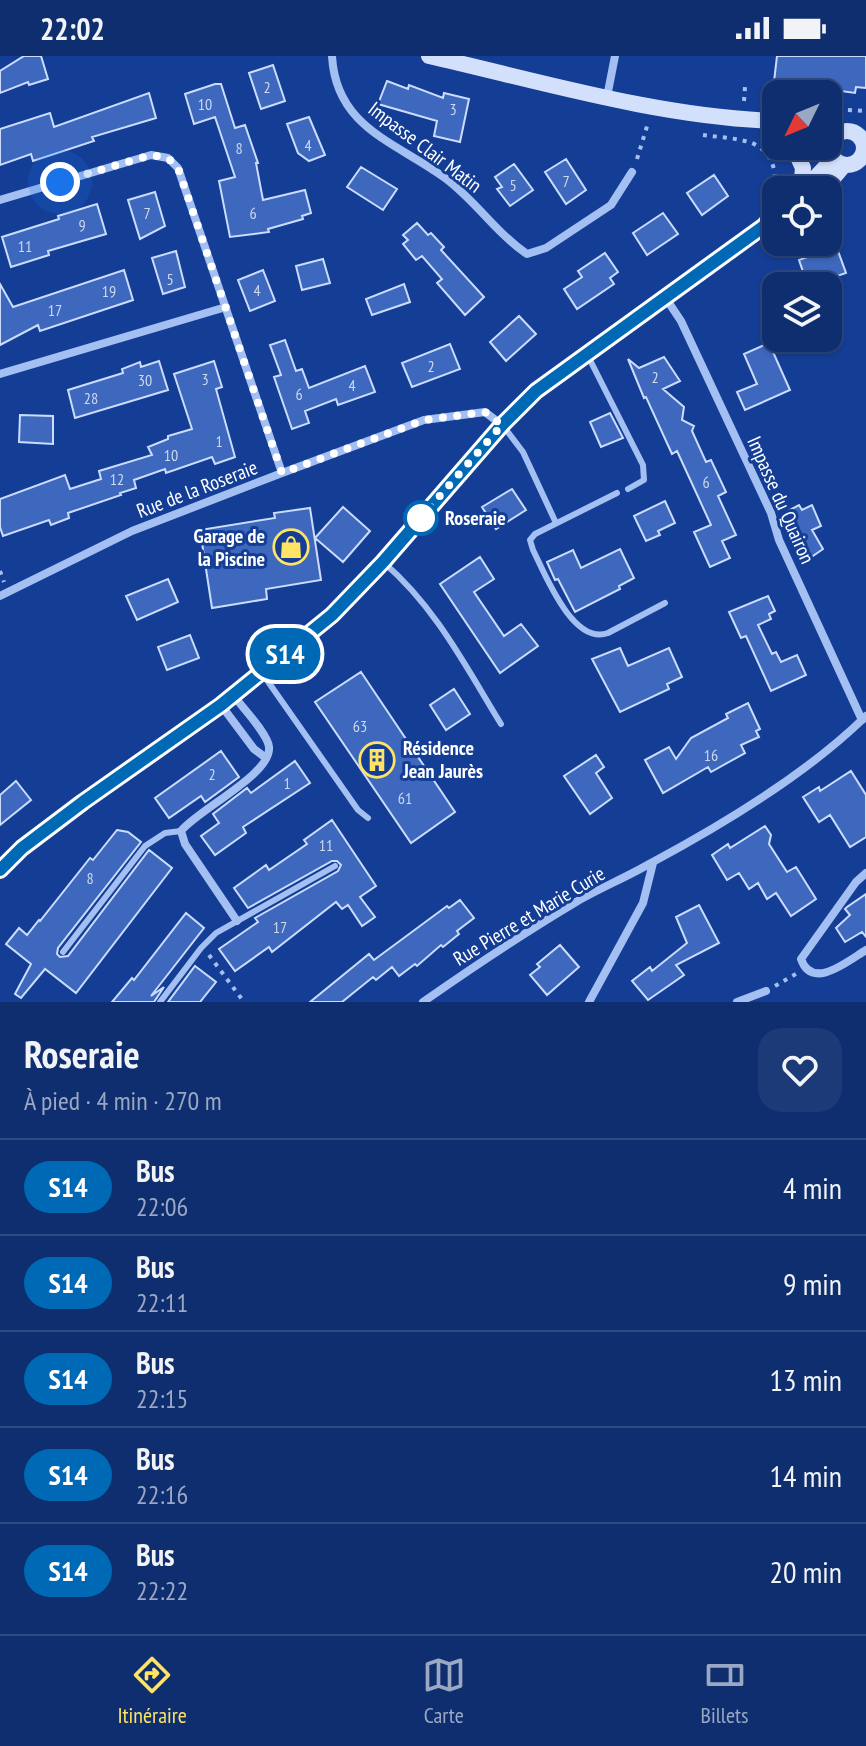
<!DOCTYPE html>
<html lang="fr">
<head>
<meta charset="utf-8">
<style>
	body { margin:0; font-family:"PT Sans Narrow",sans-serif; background:#1d3a78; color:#f1f3f6; height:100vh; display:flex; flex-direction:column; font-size:30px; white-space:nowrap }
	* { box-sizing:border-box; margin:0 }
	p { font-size:26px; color:#9ba8c3 }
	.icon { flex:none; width:44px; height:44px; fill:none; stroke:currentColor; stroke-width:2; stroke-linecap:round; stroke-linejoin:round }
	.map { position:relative; height:946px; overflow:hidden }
	.side { display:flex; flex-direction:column; background:#0f2e70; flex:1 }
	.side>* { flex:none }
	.badge { padding:0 16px; border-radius:26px; font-size:28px; line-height:52px }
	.needle { width:52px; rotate:227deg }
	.tools { position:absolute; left:762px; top:24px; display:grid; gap:16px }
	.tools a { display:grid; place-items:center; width:80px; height:80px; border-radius:16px; background:#0f2e70; box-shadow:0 2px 6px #0004,0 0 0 2px #2f4a83; font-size:40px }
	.you { position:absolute; width:40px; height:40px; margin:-20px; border:6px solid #fff; border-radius:50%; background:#1a73e8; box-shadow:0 0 0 12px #1a73e833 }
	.map>.badge { position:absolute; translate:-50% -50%; box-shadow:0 0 0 4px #fff }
	.round { display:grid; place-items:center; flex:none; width:84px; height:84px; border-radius:24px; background:#1d3a78 }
	.overview { display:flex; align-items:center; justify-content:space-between; height:136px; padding:0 24px }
	h1 { font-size:38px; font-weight:700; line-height:60px }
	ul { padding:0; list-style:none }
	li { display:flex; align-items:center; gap:24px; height:96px; padding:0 24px; border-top:2px solid #2f4a83 }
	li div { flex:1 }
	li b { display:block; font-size:30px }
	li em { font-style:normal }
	li .badge { min-width:88px; font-weight:700; text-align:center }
	.status { display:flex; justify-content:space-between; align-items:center; height:56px; padding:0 40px; background:#0f2e70; direction:ltr }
	.status svg { height:22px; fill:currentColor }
	.tab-bar { display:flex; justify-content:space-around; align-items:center; height:112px; border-top:2px solid #2f4a83; background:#0f2e70; font-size:22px; color:#9ba8c3 }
	.tab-bar a { display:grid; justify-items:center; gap:4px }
	.tab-bar .selected { color:#ffe365 }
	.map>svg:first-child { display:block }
	.building { fill:#3d68bd; stroke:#cbdcfd; stroke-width:2 }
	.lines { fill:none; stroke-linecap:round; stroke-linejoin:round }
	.path { stroke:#a4bff2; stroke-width:4; stroke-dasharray:4 6; stroke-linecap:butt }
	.lane { stroke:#a4bff2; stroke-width:6 }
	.street { stroke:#a4bff2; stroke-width:8 }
	.secondary { stroke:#d3e0fc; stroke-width:16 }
	.line-casing { stroke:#fff; stroke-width:18 }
	.line { stroke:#0069b5; stroke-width:12 }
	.walk { stroke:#fff; stroke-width:8; stroke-dasharray:0 14.4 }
	.stop-dot { fill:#fff; stroke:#0069b5; stroke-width:4 }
	.labels { text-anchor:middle; stroke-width:6; stroke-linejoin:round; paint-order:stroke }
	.number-label { font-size:16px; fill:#ced9ee }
	.street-label { font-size:20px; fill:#fff; stroke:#143e95 }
	.stop-label { font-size:20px; font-weight:bold; fill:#fff; stroke:#143e95; text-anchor:start }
	.poi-label { font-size:20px; font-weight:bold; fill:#fff; stroke:#143e95; text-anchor:end }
</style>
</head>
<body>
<div class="status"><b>22:02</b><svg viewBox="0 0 49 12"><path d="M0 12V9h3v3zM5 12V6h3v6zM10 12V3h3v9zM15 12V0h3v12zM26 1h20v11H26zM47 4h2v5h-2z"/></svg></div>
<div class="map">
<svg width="866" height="946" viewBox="0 0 866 946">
	<rect width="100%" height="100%" fill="#143e95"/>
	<path class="building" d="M 24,0 L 41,0 L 48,23 L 29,29 L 28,26 L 0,37 L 0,15 Z
		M 777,0 L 866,0 L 866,32 L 856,31 L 855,37 L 774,26 Z
		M 273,9 L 285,45 L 261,53 L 249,17 Z
		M 387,25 L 408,33 L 409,29 L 443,42 L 444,37 L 469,43 L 460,86 L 434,80 L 437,65 L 378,48 Z
		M 215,28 L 221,28 L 235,72 L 245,69 L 258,107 L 256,107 L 263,144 L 305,134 L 311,157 L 302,160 L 303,163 L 268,173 L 269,176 L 230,181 L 219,125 L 235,121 L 215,61 L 194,68 L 185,38 Z
		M 149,37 L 156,62 L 92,81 L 94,85 L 33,105 L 31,98 L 0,109 L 0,73 L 50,57 L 54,71 Z
		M 309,61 L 325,99 L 309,105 L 298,97 L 287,68 Z
		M 566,103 L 586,134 L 566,148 L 545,116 Z
		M 514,108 L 533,134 L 510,150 L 497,133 L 502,131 L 495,121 Z
		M 361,111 L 397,133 L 383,154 L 347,131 Z
		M 714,119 L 728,140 L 702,159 L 687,137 Z
		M 155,136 L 165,170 L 140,183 L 128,144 Z
		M 97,148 L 106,178 L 48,195 L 49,199 L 11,211 L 2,181 L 59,163 L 58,160 Z
		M 663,157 L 678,178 L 647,199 L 633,177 Z
		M 417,167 L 428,179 L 431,177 L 444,191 L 441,194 L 484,241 L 465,259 L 437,227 L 442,223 L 422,200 L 416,204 L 403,188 L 408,184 L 403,179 Z
		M 176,195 L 185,231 L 163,238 L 152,202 Z
		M 838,195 L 846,217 L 808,230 L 799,204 L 821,196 L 822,200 Z
		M 605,197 L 618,216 L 610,222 L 614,228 L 577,253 L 564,233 L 582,221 L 578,215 Z
		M 323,203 L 330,227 L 302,234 L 296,210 Z
		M 124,214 L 133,244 L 40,275 L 38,269 L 0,289 L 0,228 L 13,251 Z
		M 263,214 L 275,245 L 250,255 L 238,224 Z
		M 404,228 L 410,246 L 372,259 L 366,243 Z
		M 519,260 L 536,278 L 506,305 L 490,286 Z
		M 285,284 L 296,315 L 302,313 L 309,332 L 365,310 L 375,336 L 338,349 L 336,343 L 305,355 L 309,367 L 292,373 L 274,321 L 281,319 L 270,289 Z
		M 769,287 L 790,334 L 745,354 L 737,336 L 757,328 L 744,298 Z
		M 450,288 L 460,313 L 412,331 L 402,307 Z
		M 664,301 L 680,325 L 663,333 L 684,351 L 682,364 L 694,370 L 692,375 L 706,406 L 711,404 L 726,436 L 718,440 L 736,479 L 722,485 L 730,502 L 710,511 L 694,476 L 711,469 L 677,395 L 672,398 L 646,341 L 644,342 L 628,303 L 639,312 Z
		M 159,305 L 168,334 L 75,362 L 68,334 L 123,317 L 122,313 L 140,306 L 141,311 Z
		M 214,305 L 222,331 L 216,333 L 235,401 L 215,408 L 212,401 L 166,417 L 165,413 L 134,424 L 136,432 L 120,437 L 121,439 L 68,457 L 69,462 L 51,469 L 49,464 L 3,480 L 0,471 L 0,443 L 65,419 L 70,433 L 101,423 L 99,415 L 152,399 L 148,391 L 168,383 L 168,380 L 192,373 L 174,318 Z
		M 610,357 L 623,382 L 601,391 L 590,366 Z
		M 20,359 L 53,360 L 53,388 L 19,386 Z
		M 512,433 L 526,454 L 496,473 L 482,451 Z
		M 665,445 L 675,467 L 658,475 L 660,479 L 646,485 L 634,460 Z
		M 799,449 L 802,454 L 812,449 L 821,470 L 812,474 L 823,493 L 810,502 L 788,455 Z
		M 343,451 L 370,475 L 343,506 L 315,482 Z
		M 310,452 L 321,524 L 266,533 L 267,543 L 212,552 L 200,474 L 275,462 L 274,457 Z
		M 620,493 L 634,522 L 619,530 L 620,533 L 575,556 L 558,523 L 555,524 L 547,506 L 573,494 L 581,512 Z
		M 480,501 L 494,523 L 474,536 L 504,580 L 521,568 L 538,590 L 500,617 L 440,528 Z
		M 168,523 L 178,546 L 137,564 L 126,540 Z
		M 768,540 L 775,555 L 769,558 L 771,563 L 758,569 L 772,598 L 776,596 L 781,606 L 797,599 L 806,619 L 771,635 L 746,580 L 741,582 L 729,556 Z
		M 190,579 L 199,602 L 167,614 L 158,591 Z
		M 620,592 L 628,610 L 669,592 L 682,621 L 667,628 L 669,633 L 620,656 L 592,603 Z
		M 361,616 L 455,756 L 411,787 L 315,646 Z
		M 454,633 L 470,658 L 446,674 L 430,649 Z
		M 748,647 L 760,673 L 756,675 L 759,681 L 741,689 L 745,697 L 711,716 L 708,711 L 663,737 L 645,704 L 669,691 L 676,703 L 691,682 L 728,662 L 726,658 Z
		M 221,695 L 239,721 L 205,746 L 201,740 L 169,762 L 155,742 Z
		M 596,699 L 604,711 L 596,717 L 612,742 L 590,758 L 564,720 Z
		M 295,705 L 310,727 L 243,771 L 246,777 L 215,799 L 201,780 L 219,767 L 213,758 L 247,732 L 251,737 Z
		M 851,715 L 866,739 L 866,781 L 850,791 L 830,759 L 819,766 L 803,741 L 819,731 L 820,735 Z
		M 16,725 L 31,744 L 0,769 L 0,739 Z
		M 332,764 L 376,830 L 360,841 L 375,861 L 362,870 L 348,849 L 342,853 L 336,846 L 272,896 L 269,891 L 235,915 L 219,893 L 258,866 L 255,862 L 338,815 L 341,809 L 337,805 L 332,805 L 248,852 L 234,832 L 266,809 L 269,814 L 307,788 L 304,784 Z
		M 765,770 L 771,779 L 769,788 L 787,816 L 796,811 L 816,843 L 791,860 L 776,837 L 767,843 L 758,827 L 749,833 L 739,817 L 727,824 L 712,799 L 728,788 L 730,792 Z
		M 117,774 L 128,776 L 141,786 L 58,892 L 57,898 L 60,901 L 68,900 L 149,794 L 172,812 L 76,937 L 45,913 L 21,942 L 15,938 L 31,908 L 6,888 L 19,872 L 27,879 L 39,864 L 40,865 L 90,802 L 93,804 Z
		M 866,838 L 866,881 L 862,876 L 845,886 L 836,872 L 850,859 L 845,853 L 847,851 Z
		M 460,844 L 474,862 L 457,875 L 459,878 L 443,891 L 441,889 L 417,910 L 415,908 L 399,920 L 392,911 L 376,924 L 373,921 L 342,946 L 310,946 L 369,898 L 374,904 L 447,850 L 449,852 Z
		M 699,849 L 719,887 L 676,909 L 684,919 L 648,944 L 632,925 L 650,911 L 652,915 L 687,887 L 676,861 Z
		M 186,857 L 204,872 L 151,940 L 164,931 L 154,946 L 112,946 L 132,922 L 134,924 Z
		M 560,889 L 579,911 L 547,939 L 530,919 L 540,911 L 537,908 Z
		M 195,910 L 216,926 L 200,946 L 168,946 Z"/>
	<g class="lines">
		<path class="path" d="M 744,45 L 745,31
			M 828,53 L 866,55
			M 703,79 C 718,81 735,82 749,86 C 771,93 781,118 771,138
			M 637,103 L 648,67
			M 0,515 L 4,526
			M 209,899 L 244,946
			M 775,930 L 796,918"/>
		<path class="lane" d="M 588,300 L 643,409 L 644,424 L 628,433
			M 504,371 L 523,396 L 556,467
			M 617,437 L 535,478 L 530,484 L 533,494 C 545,518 573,590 608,577 L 665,547
			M 383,506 C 435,550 466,611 501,668
			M 262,617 L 358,754 L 368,762
			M 63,896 L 145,790 L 165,777 L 181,775
			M 160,946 L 201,892 L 216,877 L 335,810"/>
		<path class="street" d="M 332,0 C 336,72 396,86 445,122 C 476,145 495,176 527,198 L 546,192 L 611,149 L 632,116
			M 607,41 L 615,0
			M 0,144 L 151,99 L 168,102 L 178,112 L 282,417
			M 665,241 L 681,265 L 771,457 L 779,484 L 862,664
			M 0,318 L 226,251
			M 0,540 L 132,475 L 282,417 L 424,364 L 485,356 L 502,369
			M 234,640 C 242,651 268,678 269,691 C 272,718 199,753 181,775 L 185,788 L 237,865
			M 221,649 L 254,693 L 266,702
			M 866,817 L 856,826 L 801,903 C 812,935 848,905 866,894
			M 423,946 C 473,911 524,877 576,846 C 600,832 627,821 651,807 C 722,769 809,716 866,660
			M 589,946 L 643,847 L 653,807
			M 737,946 L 766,935"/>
		<path class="secondary" d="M 429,0 C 543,26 659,61 776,65
			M830 92a17 17 0 1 1 34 0a17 17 0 1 1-34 0Z
			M 793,90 L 803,112 L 801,134
			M 804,134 L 834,102
			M 823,134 L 844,109
			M 0,814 L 22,792 L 83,746 L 221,649 L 332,559 L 383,506 L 502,369 L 536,335 L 764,170 L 776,156"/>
	</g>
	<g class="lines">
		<defs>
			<path id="line" d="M 0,814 L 22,792 L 83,746 L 221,649 L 332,559 L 383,506 L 502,369 L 536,335 L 764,170 L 776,156"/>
		</defs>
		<use href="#line" class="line-casing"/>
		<use href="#line" class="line"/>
		<path class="walk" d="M 60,126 L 151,99 L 168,102 L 178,112 L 282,417 L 424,364 L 485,356 L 502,369 L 417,466 L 421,462"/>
	</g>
	<defs>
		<symbol id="shop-ring" viewBox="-11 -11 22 22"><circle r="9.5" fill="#143e95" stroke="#ffe365" stroke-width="1.5"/><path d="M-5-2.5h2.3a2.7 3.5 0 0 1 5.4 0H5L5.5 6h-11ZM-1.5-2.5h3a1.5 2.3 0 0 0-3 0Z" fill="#ffe365"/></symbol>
		<symbol id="building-ring" viewBox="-11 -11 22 22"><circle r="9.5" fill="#143e95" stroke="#ffe365" stroke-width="1.5"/><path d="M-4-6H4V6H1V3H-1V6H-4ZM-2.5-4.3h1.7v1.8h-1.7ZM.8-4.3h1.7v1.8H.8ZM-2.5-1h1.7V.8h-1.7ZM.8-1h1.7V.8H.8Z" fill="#ffe365"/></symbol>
	</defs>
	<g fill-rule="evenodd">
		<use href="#shop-ring" x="271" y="471" width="40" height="40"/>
		<use href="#building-ring" x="357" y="684" width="40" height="40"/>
	</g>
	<circle class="stop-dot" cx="421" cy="462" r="16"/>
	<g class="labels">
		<g class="number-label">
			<text x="267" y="37">2</text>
			<text x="205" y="54">10</text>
			<text x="453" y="59">3</text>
			<text x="308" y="95">4</text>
			<text x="239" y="98">8</text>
			<text x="566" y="131">7</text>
			<text x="513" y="135">5</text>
			<text x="147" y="163">7</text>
			<text x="253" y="163">6</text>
			<text x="82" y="175">9</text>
			<text x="25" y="196">11</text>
			<text x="170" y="229">5</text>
			<text x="257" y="240">4</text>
			<text x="109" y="241">19</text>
			<text x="55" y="260">17</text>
			<text x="431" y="316">2</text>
			<text x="655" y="327">2</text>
			<text x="205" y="329">3</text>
			<text x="145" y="330">30</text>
			<text x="352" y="335">4</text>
			<text x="299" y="344">6</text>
			<text x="91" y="348">28</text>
			<text x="219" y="391">1</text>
			<text x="171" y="405">10</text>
			<text x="117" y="429">12</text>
			<text x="706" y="432">6</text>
			<text x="360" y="676">63</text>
			<text x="711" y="705">16</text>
			<text x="212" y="724">2</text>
			<text x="287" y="733">1</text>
			<text x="405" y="748">61</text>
			<text x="326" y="795">11</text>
			<text x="90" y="828">8</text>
			<text x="280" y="877">17</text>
		</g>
		<g class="street-label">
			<text transform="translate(425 91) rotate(37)" y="7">Impasse Clair Matin</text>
			<text transform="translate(197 433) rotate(-21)" y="7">Rue de la Roseraie</text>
			<text transform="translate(781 444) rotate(66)" y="7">Impasse du Quairon</text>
			<text transform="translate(529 860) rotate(-31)" y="7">Rue Pierre et Marie Curie</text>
		</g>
		<g class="stop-label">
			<text x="445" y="469">Roseraie</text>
		</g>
		<g class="poi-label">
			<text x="265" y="487">Garage de<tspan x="265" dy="23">la Piscine</tspan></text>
			<text x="403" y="699" text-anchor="start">Résidence<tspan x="403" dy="23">Jean Jaurès</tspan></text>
		</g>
	</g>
</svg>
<div class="tools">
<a><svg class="needle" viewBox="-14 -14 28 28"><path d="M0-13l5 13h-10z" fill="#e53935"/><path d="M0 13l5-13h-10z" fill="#9ba8c3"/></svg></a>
<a><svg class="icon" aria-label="locate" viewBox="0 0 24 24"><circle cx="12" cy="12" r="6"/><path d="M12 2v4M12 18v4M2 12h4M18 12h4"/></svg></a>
<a><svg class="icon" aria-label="layers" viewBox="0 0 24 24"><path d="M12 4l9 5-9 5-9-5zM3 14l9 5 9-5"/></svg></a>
</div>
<div class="you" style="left:60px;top:126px"></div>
<b class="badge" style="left:285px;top:598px;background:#0069b5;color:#fff">S14</b>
</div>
<section class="side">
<div class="overview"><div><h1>Roseraie</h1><p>À pied · 4 min · 270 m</p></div><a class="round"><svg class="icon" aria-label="heart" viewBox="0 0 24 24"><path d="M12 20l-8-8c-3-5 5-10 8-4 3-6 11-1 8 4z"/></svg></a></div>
<ul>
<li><span class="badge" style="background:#0069b5;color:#fff">S14</span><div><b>Bus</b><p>22:06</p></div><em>4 min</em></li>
<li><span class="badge" style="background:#0069b5;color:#fff">S14</span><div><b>Bus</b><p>22:11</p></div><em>9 min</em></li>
<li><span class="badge" style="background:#0069b5;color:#fff">S14</span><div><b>Bus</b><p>22:15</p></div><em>13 min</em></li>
<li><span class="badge" style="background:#0069b5;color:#fff">S14</span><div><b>Bus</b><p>22:16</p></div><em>14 min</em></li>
<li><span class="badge" style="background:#0069b5;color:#fff">S14</span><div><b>Bus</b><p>22:22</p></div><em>20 min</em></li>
</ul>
</section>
<nav class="tab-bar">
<a class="selected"><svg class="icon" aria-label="directions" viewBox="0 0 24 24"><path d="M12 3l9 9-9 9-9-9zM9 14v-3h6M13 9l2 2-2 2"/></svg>Itinéraire</a>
<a><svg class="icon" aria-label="map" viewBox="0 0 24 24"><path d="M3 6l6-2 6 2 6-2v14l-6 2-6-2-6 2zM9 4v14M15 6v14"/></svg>Carte</a>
<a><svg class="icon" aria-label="tickets" viewBox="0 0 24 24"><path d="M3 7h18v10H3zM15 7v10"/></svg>Billets</a>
</nav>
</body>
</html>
